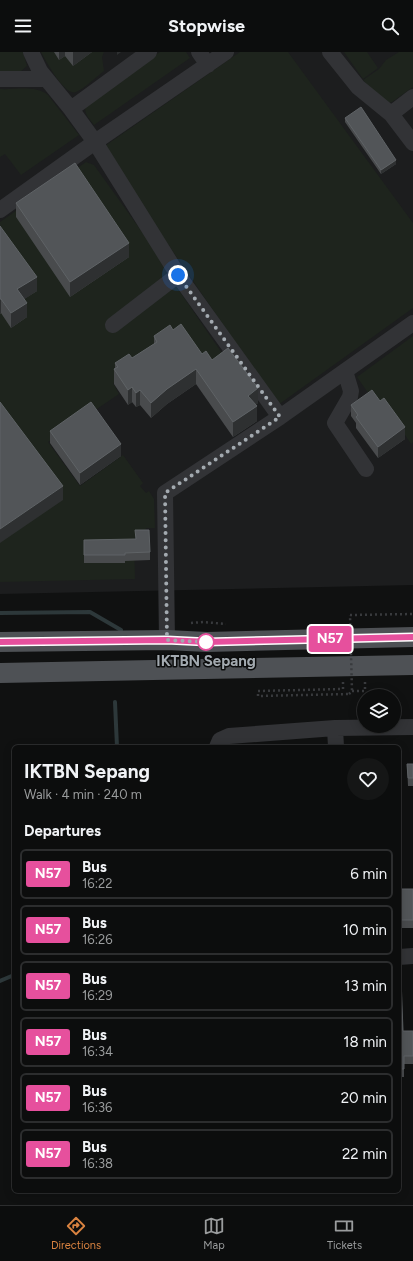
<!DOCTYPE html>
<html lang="en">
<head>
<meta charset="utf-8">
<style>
	body { margin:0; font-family:Figtree,sans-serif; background:#151616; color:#f1f3f6; height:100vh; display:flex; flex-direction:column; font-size:15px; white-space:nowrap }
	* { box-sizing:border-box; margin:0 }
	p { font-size:13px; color:#9a9c9d }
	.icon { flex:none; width:22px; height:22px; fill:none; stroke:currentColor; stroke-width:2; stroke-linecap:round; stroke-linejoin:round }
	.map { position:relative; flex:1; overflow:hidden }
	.drawer { position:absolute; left:12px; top:693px; width:389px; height:448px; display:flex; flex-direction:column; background:#0c0d0d; border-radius:6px; box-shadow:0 2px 10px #0003,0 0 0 1px #2c2d2e }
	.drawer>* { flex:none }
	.badge { padding:0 8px; border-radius:3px; font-size:14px; line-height:26px }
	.tools { position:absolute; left:357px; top:637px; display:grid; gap:8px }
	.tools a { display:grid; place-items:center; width:44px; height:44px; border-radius:50%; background:#0c0d0d; box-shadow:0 2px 10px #0003,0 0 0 1px #2c2d2e; font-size:20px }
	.you { position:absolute; width:20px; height:20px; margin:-10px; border:3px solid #fff; border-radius:50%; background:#1a73e8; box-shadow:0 0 0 6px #1a73e833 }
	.map>.badge { position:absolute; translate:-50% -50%; box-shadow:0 0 0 2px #fff }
	h2 { padding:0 12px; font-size:15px; line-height:36px }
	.round { display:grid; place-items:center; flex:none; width:42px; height:42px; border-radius:21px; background:#151616 }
	.overview { display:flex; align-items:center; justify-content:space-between; height:68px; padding:0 12px }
	h1 { font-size:19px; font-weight:700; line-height:30px }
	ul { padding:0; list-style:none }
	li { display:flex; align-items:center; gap:12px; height:50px; margin:0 8px 6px; padding:0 4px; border:2px solid #2c2d2e; border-radius:6px }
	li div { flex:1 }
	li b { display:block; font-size:15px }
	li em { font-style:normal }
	li .badge { min-width:44px; font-weight:700; text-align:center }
	header { display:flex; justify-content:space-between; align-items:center; height:52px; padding:0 12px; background:#0c0d0d; font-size:18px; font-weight:700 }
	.dock { display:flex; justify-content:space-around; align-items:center; height:56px; border-top:1px solid #2c2d2e; background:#0c0d0d; font-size:11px; color:#9a9c9d }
	.dock a { display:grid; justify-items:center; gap:2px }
	.dock .current { color:#da8340 }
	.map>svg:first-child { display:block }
	.built { fill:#1c1d1e }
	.green { fill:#1e241d }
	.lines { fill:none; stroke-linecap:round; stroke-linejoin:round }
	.stream { stroke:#2d383a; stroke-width:4 }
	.path { stroke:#383a3d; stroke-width:2.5; stroke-dasharray:2 3; stroke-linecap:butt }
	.minor { stroke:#323336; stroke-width:16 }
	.major { stroke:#4e5155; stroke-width:20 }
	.path-bridge { stroke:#383a3d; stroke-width:2.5; stroke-dasharray:2 3; stroke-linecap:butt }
	.wall { fill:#494b4d }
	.shaded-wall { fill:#2e3031 }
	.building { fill:#525558; stroke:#5f6366 }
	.line-casing { stroke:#fff; stroke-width:9 }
	.line { stroke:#e6509d; stroke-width:6 }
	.walk { stroke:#a3aab0; stroke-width:4; stroke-dasharray:0 7.2 }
	.stop-dot { fill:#fff; stroke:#e6509d; stroke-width:2 }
	.labels { text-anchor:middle; stroke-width:3; stroke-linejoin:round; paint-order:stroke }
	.stop-label { font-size:15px; font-weight:bold; fill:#a3aab0; stroke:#0b0c0c }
</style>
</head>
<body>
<header><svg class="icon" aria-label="menu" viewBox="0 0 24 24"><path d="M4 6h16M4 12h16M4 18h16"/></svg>Stopwise<svg class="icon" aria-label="search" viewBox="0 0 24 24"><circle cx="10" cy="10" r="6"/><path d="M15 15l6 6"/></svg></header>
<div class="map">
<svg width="413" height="1153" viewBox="0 0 413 1153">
	<rect width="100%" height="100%" fill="#101111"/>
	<path class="built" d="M 0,0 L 413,0 L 413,533 L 0,542 Z"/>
	<path class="green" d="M 0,0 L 23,0 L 27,14 L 21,19 L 0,19 Z
		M 41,0 L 104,0 L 102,5 L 104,19 C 96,25 85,36 76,40 C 65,45 46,9 41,0 Z
		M 160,0 L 186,0 L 190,6 L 94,73 C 89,66 83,61 86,52 Z
		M 240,0 L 288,0 L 413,171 L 413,256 L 278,353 L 102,96 Z
		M 344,0 L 367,0 L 378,16 L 363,27 Z
		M 399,0 L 413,0 L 413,35 L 392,50 C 380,52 370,36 363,28 L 379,17 L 386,8 Z
		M 0,37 C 14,38 36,33 48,43 L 79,83 L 21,123 L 5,102 L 0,105 Z
		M 86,110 L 94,113 L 165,212 L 167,221 L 228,310 L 117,329 L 113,331 L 119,342 L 48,390 L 80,434 L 123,403 L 143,431 L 140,434 L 146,441 L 149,439 L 154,447 L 155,476 L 146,476 L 145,485 L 134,486 L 135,527 L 0,530 L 0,170 Z
		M 413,284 L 413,390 L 411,392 L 386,354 L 380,358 L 357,325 Z"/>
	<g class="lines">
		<path class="stream" d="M 0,561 L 90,560 L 121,578
			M 115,650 L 117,695
			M 0,929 L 14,923"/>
		<path class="path" d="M 350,563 L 413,562
			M 191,571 L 203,570 L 226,572
			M 343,630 L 343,637 L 258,639 L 258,644 L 349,642
			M 352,639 L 365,639 L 365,630"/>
		<path class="minor" d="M 31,0 L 40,19 L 71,57 L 95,90 L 178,223 L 280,365
			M 199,0 L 208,13
			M 330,0 L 358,35 L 391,62 L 413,91
			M 0,27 L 46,27
			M 71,57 L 149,0
			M 391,62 L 413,45
			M 0,158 L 95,90 L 226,0
			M 113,273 L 178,223
			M 345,319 L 351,339 L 350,345 L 335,371 L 366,417
			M 167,588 L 165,441 L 280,365 L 413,271
			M 335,676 L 336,695
			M 217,695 L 220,688 L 229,684 L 335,676 L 413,675
			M 399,905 L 413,904"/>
		<path class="major" d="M 0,590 L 167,588 L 207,590 L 413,585
			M 0,621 L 413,613"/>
		<path class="path-bridge" d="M 349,642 L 352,639 L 350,563"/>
	</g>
	<path class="wall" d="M 54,0 L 92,0 L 73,14 L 65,4 L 59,8 Z
		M 345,66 L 396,112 L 381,122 L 345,70 Z
		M 16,151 L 129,205 L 70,245 L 16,165 Z
		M 0,174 L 37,239 L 24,247 L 27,265 L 11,276 L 1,261 L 0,262 Z
		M 173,278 L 202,302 L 212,308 L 258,351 L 255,353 L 257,369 L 233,385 L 196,332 L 167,352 L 151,366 L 140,353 L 136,355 L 132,350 L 128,353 L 114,332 L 114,317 L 115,316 L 115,311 L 132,306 L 154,292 L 154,284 Z
		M 380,349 L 405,387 L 378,406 L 356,376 L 356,371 L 351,364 L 351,353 Z
		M 50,379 L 121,404 L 80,433 L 50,391 Z
		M 84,488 L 150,500 L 150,508 L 125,509 L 125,511 L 84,511 Z
		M 407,712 L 413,712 L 413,734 L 408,734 Z
		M 399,837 L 413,837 L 413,876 L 399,876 Z
		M 399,926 L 403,979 L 413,979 L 413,1012 L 404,1012 L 404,1025 L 399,1025 Z"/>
	<path class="shaded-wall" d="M 59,0 L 65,0 L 65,4 L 59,8 Z
		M 73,0 L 92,0 L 73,14 Z
		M 117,0 L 121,0 L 117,3 Z
		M 396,108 L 396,112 L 381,122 L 381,118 Z
		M 129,191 L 129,205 L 70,245 L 70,230 Z
		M 37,225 L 37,239 L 17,252 L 17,237 Z
		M 0,247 L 1,247 L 1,261 L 0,262 Z
		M 27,251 L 27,265 L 11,276 L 11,261 Z
		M 196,317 L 196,332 L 167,352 L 151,366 L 151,351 L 167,337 Z
		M 132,335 L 132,350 L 128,353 L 128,338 Z
		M 258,336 L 258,351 L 248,358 L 248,344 Z
		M 140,338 L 140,353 L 136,355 L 136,341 Z
		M 257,354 L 257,369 L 233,385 L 233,370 Z
		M 405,375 L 405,387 L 378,406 L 378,395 Z
		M 121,392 L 121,404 L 80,433 L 80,421 Z
		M 63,434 L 63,448 L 0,491 L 0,477 Z"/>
	<path class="building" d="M 361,55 L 396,108 L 381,118 L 345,66 Z
		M 75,111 L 129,191 L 70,230 L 16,151 Z
		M 0,174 L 37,225 L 17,237 L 27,251 L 11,261 L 1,247 L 0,247 Z
		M 181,272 L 202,302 L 206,299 L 212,308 L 228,296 L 258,336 L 248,344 L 257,354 L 233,370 L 196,317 L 167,337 L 151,351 L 140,338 L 136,341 L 132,335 L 128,338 L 114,317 L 118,315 L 115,311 L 129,302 L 132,306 L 157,290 L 154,284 L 170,273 L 173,278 Z
		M 372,338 L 380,349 L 384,346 L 405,375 L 378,395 L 356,365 L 358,363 L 351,353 Z
		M 0,350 L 63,434 L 0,477 Z
		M 91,350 L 121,392 L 80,421 L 50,379 Z
		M 135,478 L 149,478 L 150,500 L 125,501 L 125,503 L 84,503 L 84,488 L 136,487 Z
		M 407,712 L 413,712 L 413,726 L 408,726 Z
		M 399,837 L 413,837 L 413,868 L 399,868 Z
		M 399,926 L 401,926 L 403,979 L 413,979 L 413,1004 L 404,1004 L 404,1017 L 399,1017 Z"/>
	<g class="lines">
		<defs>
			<path id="line" d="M 0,590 L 167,588 L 207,590 L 413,585"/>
		</defs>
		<use href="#line" class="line-casing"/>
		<use href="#line" class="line"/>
		<path class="walk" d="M 178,223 L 280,365 L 165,441 L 167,588 L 206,590"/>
	</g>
	<circle class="stop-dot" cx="206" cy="590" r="8"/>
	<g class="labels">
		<g class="stop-label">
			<text x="206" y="614">IKTBN Sepang</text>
		</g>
	</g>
</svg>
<div class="tools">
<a><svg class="icon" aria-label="layers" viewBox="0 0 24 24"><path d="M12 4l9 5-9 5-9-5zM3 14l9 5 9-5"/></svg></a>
</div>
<div class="you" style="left:178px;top:223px"></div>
<b class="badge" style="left:330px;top:587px;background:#e6509d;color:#fff">N57</b>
<section class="drawer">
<div class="overview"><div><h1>IKTBN Sepang</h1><p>Walk · 4 min · 240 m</p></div><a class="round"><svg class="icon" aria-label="heart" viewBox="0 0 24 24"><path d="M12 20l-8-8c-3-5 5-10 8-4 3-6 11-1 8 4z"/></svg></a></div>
<h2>Departures</h2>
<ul>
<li><span class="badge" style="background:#e6509d;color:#fff">N57</span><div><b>Bus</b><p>16:22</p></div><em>6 min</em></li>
<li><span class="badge" style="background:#e6509d;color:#fff">N57</span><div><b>Bus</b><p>16:26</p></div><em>10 min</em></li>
<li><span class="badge" style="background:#e6509d;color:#fff">N57</span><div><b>Bus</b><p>16:29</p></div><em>13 min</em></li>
<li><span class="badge" style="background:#e6509d;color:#fff">N57</span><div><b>Bus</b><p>16:34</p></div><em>18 min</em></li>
<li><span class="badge" style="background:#e6509d;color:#fff">N57</span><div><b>Bus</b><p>16:36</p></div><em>20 min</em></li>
<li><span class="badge" style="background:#e6509d;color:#fff">N57</span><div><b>Bus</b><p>16:38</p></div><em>22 min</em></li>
</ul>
</section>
</div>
<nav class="dock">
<a class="current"><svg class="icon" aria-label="directions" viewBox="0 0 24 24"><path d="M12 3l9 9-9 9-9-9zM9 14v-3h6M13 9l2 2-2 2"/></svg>Directions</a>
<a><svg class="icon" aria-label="map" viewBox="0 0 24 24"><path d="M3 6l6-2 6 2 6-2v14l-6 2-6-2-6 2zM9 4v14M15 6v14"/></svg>Map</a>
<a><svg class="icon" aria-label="tickets" viewBox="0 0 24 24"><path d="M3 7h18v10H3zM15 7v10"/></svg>Tickets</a>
</nav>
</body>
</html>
